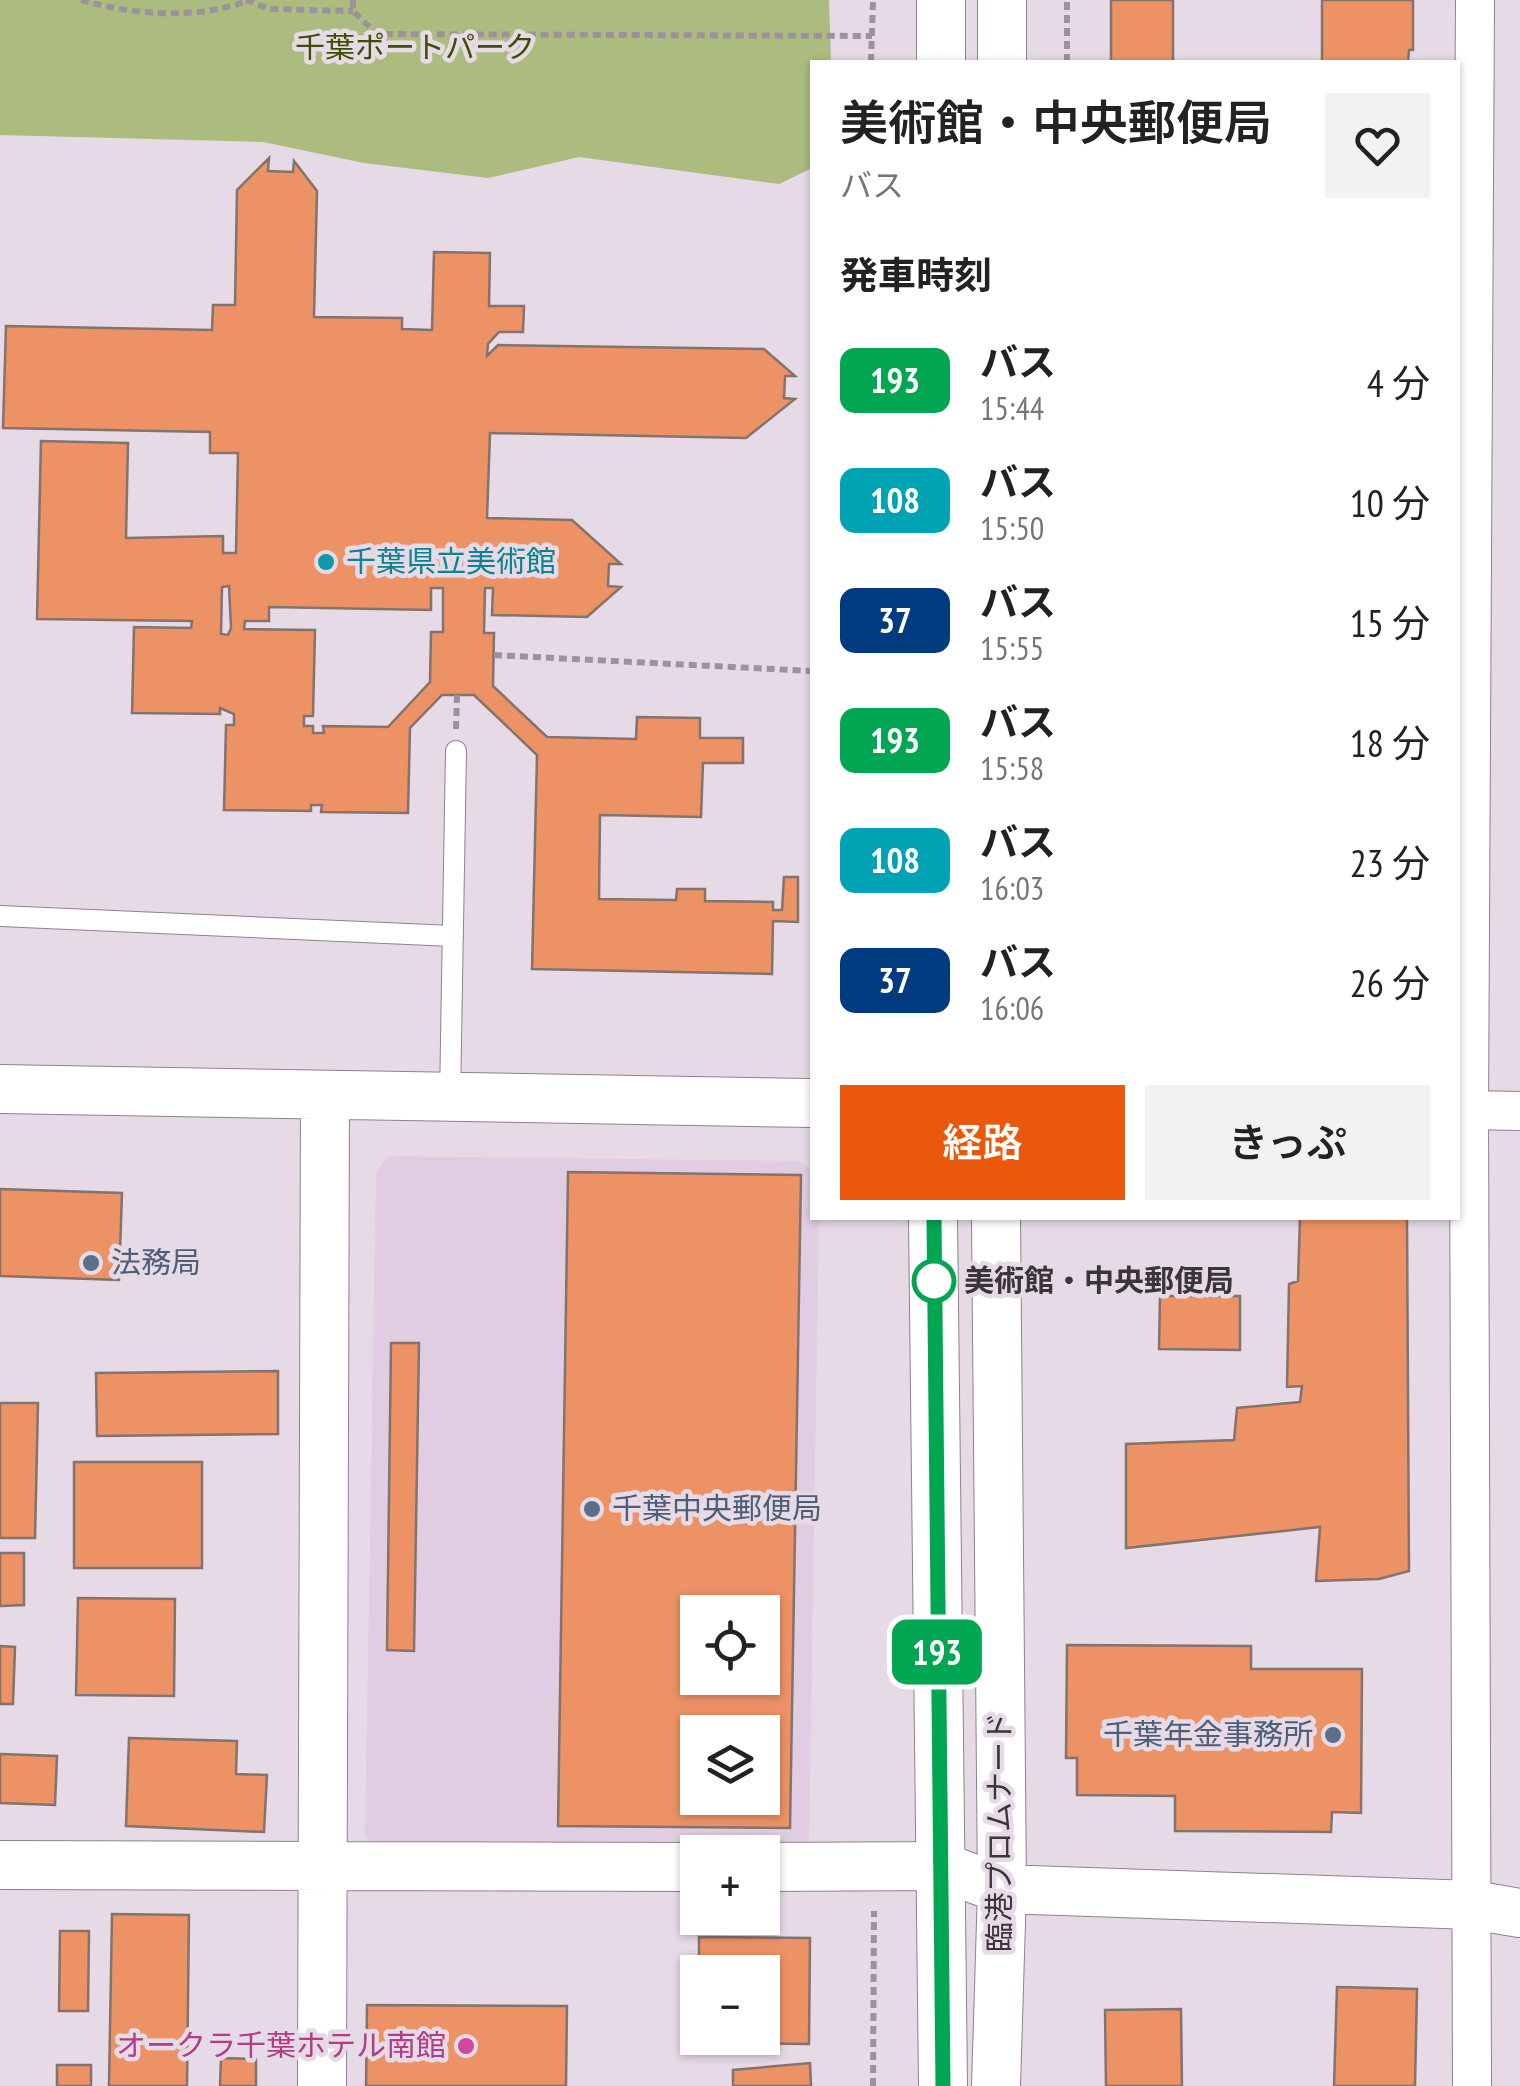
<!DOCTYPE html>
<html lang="ja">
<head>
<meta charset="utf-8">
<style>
	body { margin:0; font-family:"PT Sans Narrow","Noto Sans JP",sans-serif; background:#f2f2f2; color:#222; height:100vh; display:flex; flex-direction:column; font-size:38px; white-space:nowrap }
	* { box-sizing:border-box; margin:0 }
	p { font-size:32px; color:#767676 }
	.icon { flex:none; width:55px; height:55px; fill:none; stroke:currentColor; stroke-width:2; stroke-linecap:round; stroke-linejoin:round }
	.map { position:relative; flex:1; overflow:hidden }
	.side { position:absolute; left:810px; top:60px; width:650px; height:1160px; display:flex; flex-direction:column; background:#fff; border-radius:0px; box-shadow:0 2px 8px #0004 }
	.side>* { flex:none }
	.badge { padding:0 20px; border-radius:15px; font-size:35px; line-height:65px }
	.buttons { position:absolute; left:680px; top:1595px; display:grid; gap:20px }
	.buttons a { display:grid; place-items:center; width:100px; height:100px; border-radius:0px; background:#fff; box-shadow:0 2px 8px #0004; font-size:50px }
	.map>.badge { position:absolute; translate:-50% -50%; box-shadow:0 0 0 5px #fff }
	h2 { padding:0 30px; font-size:38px; line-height:90px }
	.round { display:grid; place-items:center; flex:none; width:105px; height:105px; border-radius:0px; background:#f2f2f2 }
	.head { display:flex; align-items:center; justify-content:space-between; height:170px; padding:0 30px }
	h1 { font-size:48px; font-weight:600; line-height:75px }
	.primary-button { display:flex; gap:20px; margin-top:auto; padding:20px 30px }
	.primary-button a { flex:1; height:115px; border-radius:0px; background:#ea580c; color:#fff; font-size:40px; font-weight:600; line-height:115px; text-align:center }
	.primary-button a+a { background:#f2f2f2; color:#222 }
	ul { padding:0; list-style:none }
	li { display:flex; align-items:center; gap:30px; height:120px; padding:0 30px }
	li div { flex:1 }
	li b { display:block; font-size:38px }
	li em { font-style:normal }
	li .badge { min-width:110px; font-weight:700; text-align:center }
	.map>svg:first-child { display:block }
	.built { fill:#e0cde1; fill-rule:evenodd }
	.green { fill:#abbc7e }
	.building { fill:#ed9265; stroke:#83736c; stroke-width:2.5; fill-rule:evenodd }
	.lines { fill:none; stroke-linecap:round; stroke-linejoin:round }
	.service-casing { stroke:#8e828e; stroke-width:22 }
	.minor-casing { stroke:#8e828e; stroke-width:40 }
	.tertiary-casing { stroke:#8e828e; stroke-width:50 }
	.path { stroke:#9c929c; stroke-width:6; stroke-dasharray:8 5; stroke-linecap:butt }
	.service { stroke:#fff; stroke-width:20 }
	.minor { stroke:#fff; stroke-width:38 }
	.tertiary { stroke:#fff; stroke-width:48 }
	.line-casing { stroke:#fff; stroke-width:22 }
	.line { stroke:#00a651; stroke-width:15 }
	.culture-dot { fill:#0f9aa8; stroke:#e7dae7; stroke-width:4 }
	.service-dot { fill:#5c6f8a; stroke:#e7dae7; stroke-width:4 }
	.stop-dot { fill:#fff; stroke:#00a651; stroke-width:5 }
	.hotel-dot { fill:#d1479c; stroke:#e7dae7; stroke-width:4 }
	.labels { text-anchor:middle; stroke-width:9; stroke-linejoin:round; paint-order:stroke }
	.park-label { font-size:30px; fill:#404e01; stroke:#e7dae7 }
	.culture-label { font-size:30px; fill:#0d838f; stroke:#e7dae7; text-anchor:start }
	.service-label { font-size:30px; fill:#4e5e75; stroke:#e7dae7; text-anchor:start }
	.stop-label { font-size:30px; font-weight:bold; fill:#3a353a; stroke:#e7dae7; text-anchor:start }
	.street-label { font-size:30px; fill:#3a353a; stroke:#e7dae7 }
	.hotel-label { font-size:30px; fill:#b23c85; stroke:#e7dae7; text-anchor:end }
</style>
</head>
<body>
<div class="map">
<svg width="1520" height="2086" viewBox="0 0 1520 2086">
	<rect width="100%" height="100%" fill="#e7dae7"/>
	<path class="built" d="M 389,1156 L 800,1161 L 812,1171 L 812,1218 L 819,1218 L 809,1844 L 762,1852 L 388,1856 L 365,1837 L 376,1171 ZM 698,1612 L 762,1612 L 762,1678 L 698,1678 ZM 698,1732 L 762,1732 L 762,1798 L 698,1798 Z"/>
	<path class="green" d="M 0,0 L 829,0 L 831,62 L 812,62 L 812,168 L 779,184 L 579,157 L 488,178 L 364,163 L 263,142 L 0,135 Z"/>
	<path class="building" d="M 1111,0 L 1173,0 L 1173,62 L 1111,62 Z
		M 1322,0 L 1413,0 L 1413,50 L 1409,50 L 1408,62 L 1322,62 Z
		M 269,158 L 268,171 L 293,172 L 294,161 L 317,191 L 314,317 L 402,318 L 402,329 L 432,330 L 434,252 L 490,253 L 489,306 L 524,306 L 523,332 L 499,332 L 488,344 L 487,356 L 498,345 L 764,349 L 795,376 L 785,376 L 784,398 L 795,399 L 746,438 L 490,433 L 487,518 L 572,520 L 621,564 L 609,564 L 608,586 L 621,587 L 587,617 L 492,615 L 493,588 L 485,588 L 484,633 L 494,633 L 493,686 L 547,737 L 636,739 L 637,717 L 700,718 L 700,738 L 743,738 L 743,763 L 703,763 L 701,817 L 600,815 L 599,899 L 676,900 L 677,889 L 705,889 L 705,901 L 773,902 L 773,910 L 782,910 L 784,877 L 798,877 L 798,922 L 773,921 L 772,974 L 532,969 L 537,755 L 474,695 L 442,695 L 410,728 L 408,813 L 321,812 L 322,805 L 311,805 L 311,811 L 224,810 L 226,725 L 234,725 L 234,714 L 220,708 L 220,714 L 132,713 L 134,627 L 191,628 L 192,621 L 37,619 L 41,441 L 128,443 L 126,538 L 223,536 L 223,553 L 236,553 L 238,453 L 210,453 L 210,432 L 3,428 L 6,326 L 212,330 L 213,305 L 235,305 L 237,190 ZM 229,586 L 231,628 L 228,635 L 221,634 L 222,587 ZM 431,588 L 443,588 L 443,632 L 431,632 L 430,682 L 388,727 L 323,726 L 324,733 L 313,733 L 313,726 L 304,726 L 304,716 L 313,716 L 315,630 L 244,629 L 245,621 L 269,621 L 269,607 L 431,610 Z
		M 568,1172 L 801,1175 L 790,1828 L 558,1826 ZM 698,1612 L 762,1612 L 762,1678 L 698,1678 ZM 698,1732 L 762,1732 L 762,1798 L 698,1798 Z
		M 0,1189 L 122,1193 L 119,1280 L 0,1276 Z
		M 1300,1218 L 1407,1218 L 1409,1571 L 1379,1579 L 1316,1581 L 1320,1527 L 1126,1548 L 1126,1444 L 1234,1440 L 1237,1408 L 1300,1402 L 1302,1386 L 1287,1387 L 1289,1284 L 1298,1281 Z
		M 1160,1296 L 1240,1296 L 1240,1350 L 1159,1349 Z
		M 391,1343 L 419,1343 L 414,1651 L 387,1650 Z
		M 278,1371 L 278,1434 L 97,1436 L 96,1373 Z
		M 0,1403 L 38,1403 L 35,1538 L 0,1538 Z
		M 74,1462 L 202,1462 L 202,1568 L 74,1568 Z
		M 0,1553 L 24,1553 L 24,1605 L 0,1606 Z
		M 78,1598 L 175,1599 L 174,1696 L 76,1695 Z
		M 1067,1645 L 1251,1646 L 1251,1669 L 1362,1669 L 1361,1813 L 1332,1812 L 1331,1832 L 1175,1831 L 1175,1796 L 1077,1795 L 1077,1758 L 1066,1758 Z
		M 0,1646 L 15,1647 L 13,1704 L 0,1704 Z
		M 129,1738 L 237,1741 L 236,1774 L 267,1775 L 264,1832 L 126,1826 Z
		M 0,1754 L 57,1756 L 55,1805 L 0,1803 Z
		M 112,1914 L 189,1915 L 187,2086 L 109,2086 Z
		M 60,1931 L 89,1931 L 88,2011 L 59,2011 Z
		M 699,1937 L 810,1938 L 809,2044 L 698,2043 L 698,2038 L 762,2038 L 762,1972 L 699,1972 Z
		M 1337,1987 L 1417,1989 L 1415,2086 L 1334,2086 Z
		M 367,2005 L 567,2006 L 566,2086 L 366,2086 Z
		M 1181,2009 L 1182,2086 L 1106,2086 L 1105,2010 Z
		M 221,2058 L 256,2059 L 256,2086 L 220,2086 Z
		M 810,2063 L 811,2086 L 733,2086 L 733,2070 Z
		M 57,2065 L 91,2065 L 91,2086 L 57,2086 Z"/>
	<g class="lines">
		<defs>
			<path id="service" d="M 0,916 L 453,936
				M 450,1099 L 456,751"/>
			<path id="minor" d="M 1469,1110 L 1520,1111
				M 1472,2086 L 1469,1110 L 1475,0"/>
			<path id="tertiary" d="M 941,62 L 941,0
				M 1002,62 L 1002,0
				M 0,1089 L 812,1103
				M 1458,1110 L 1469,1110
				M 933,1218 L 943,2086
				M 0,1865 L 698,1867
				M 762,1867 L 939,1866 L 1002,1889 L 1473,1905 L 1520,1913
				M 322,2086 L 325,1096
				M 996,2086 L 1002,1889 L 996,1218"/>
		</defs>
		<use href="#service" class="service-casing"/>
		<use href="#minor" class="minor-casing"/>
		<use href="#tertiary" class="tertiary-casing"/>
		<path class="path" d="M 81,0 C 134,15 195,20 247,1
			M 246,0 L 270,9 L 353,11
			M 353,0 L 353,11 L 377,34 L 872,36
			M 871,62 L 873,0
			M 1067,62 L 1067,0
			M 494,655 L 812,671
			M 456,729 L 457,695
			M 873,2086 L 874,1911"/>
		<use href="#service" class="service"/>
		<use href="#minor" class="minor"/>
		<use href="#tertiary" class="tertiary"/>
	</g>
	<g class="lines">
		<defs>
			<path id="line" d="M 934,1218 L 943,2086"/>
		</defs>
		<use href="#line" class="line-casing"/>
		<use href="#line" class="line"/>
	</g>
	<circle class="culture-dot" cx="326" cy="562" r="10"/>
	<g class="service-dot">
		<circle cx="91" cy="1263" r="10"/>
		<circle cx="592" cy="1509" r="10"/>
		<circle cx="1333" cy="1735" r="10"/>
	</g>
	<circle class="stop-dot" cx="934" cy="1281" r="20"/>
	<circle class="hotel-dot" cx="466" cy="2046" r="10"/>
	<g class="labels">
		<g class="park-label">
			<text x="415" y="58">千葉ポートパーク</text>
		</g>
		<g class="culture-label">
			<text x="346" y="572">千葉県立美術館</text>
		</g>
		<g class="service-label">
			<text x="111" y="1273">法務局</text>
			<text x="612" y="1519">千葉中央郵便局</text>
			<text x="1313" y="1745" text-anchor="end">千葉年金事務所</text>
		</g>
		<g class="stop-label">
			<text x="964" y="1291">美術館・中央郵便局</text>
		</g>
		<g class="street-label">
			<text transform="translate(1000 1832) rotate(-90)" y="10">臨港プロムナード</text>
		</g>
		<g class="hotel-label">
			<text x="446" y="2056">オークラ千葉ホテル南館</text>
		</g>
	</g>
</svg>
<div class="buttons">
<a><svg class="icon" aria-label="locate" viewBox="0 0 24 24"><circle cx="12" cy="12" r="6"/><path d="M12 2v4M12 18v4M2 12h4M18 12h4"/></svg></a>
<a><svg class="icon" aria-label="layers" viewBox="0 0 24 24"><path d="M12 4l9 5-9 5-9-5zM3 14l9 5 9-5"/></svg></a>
<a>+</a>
<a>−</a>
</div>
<b class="badge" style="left:937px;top:1652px;background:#00a651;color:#fff">193</b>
<section class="side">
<div class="head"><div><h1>美術館・中央郵便局</h1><p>バス</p></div><a class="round"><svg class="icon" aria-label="heart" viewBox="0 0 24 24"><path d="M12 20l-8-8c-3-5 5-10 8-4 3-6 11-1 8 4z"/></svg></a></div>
<h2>発車時刻</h2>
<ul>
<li><span class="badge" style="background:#00a651;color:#fff">193</span><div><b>バス</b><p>15:44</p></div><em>4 分</em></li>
<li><span class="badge" style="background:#00a3b4;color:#fff">108</span><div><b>バス</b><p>15:50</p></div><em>10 分</em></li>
<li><span class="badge" style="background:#003b80;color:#fff">37</span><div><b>バス</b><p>15:55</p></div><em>15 分</em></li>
<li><span class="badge" style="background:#00a651;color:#fff">193</span><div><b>バス</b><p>15:58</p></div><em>18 分</em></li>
<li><span class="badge" style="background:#00a3b4;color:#fff">108</span><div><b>バス</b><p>16:03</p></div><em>23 分</em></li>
<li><span class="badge" style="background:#003b80;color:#fff">37</span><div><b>バス</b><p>16:06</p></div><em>26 分</em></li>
</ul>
<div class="primary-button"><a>経路</a><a>きっぷ</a></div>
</section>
</div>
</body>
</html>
